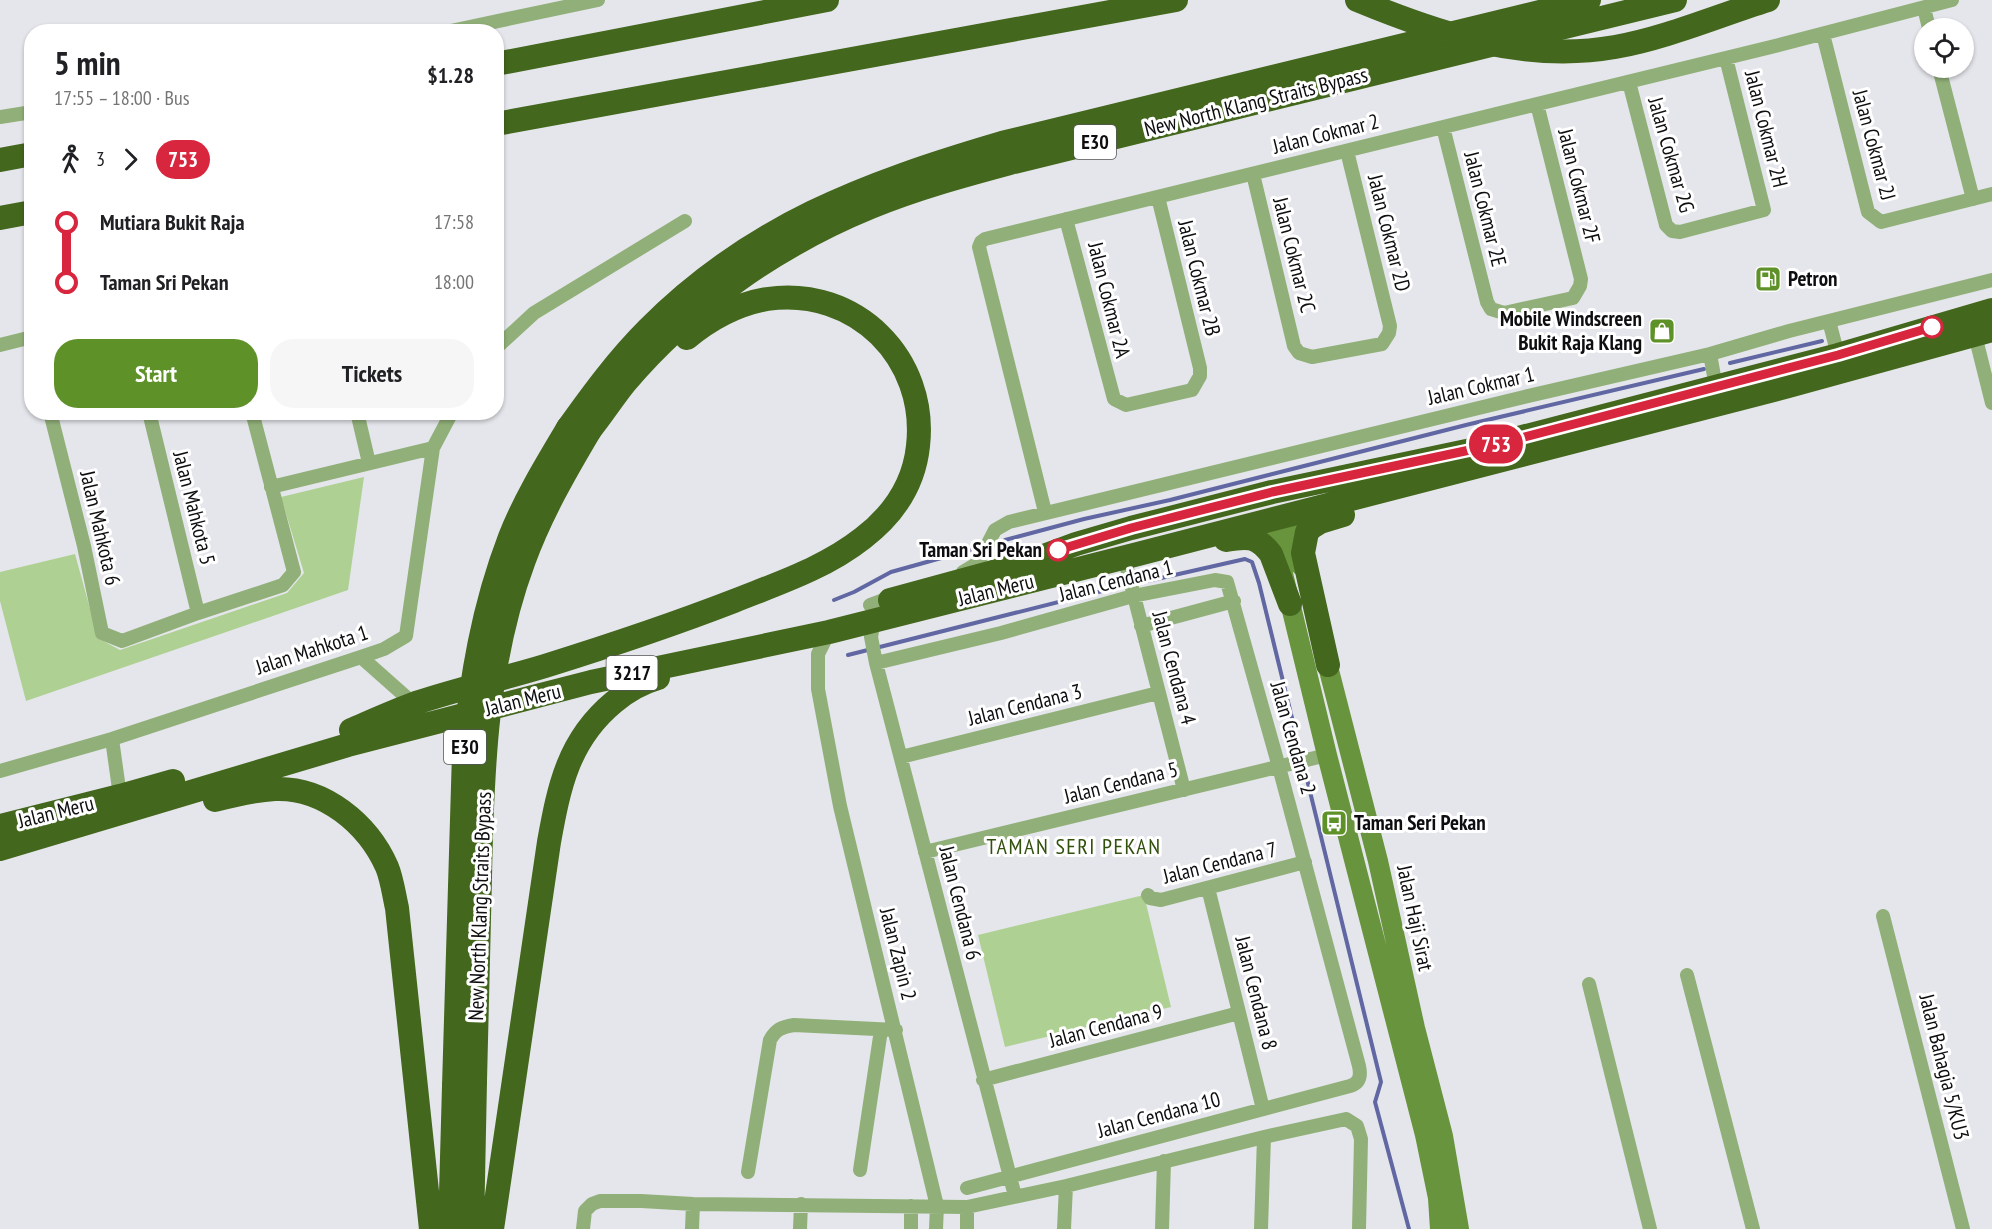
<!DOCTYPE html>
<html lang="en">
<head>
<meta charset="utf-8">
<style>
	body { margin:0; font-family:"PT Sans Narrow",sans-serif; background:#f6f6f6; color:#202124; height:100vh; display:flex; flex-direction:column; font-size:22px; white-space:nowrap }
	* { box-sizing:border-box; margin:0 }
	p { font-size:20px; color:#757577 }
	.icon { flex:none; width:33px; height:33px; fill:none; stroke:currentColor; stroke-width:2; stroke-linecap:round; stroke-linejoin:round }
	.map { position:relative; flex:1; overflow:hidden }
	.details { position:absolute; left:24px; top:24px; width:480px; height:396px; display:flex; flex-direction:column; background:#fff; border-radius:24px; box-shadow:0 2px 4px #0004 }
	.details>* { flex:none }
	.badge { padding:0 12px; border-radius:20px; font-size:21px; line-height:39px }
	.buttons { position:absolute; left:1914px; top:18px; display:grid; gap:12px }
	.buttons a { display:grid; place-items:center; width:60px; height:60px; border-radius:50%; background:#fff; box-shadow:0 2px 4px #0004; font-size:30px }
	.map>.badge { position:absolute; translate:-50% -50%; box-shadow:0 0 0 3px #fff }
	.legs { display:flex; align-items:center; gap:9px; height:66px; padding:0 30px; font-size:20px }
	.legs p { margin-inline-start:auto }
	.overview { display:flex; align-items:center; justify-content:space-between; height:102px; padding:0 30px }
	h1 { font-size:33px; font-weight:700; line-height:45px }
	.cta { display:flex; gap:12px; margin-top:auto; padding:12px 30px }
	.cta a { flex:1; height:69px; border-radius:24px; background:#5f9129; color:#fff; font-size:24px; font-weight:700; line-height:69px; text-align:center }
	.cta a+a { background:#f6f6f6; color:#202124 }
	ul { padding:0 30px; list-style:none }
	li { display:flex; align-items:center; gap:21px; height:60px; font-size:22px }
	li i { display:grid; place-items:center; width:9px; height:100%; margin:0 8px; background:currentColor }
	li i::after { content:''; width:15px; height:15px; margin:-8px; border:4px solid; border-radius:50%; background:#fff }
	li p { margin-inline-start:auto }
	li:first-child i { background:linear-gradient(#0000 50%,currentColor 0) }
	li:last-child i { background:linear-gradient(currentColor 50%,#0000 0) }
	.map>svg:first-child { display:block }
	.green { fill:#aed193 }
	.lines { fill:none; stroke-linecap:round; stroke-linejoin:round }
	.stream { stroke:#6167a3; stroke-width:4 }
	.street { stroke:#91b079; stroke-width:14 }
	.secondary { stroke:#68943e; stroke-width:20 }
	.highway { stroke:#43671c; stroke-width:24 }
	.highway-bridge { stroke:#43671c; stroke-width:24 }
	.line-1-casing { stroke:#fff; stroke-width:14 }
	.line-1 { stroke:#d7263d; stroke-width:9 }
	.stop-1-dot { fill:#fff; stroke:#d7263d; stroke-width:3 }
	.labels { text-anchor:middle; stroke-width:6; stroke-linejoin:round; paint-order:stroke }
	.shield { fill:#fff; stroke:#565658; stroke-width:1.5 }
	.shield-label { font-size:20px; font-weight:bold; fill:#0e0e10 }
	.street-label { font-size:21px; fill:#0e0e10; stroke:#fff }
	.poi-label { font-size:21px; font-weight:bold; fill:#0e0e10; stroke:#fff; text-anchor:start }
	.stop-label { font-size:21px; font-weight:bold; fill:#0e0e10; stroke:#fff; text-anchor:end }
	.neighbourhood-label { font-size:22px; letter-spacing:1.5px; fill:#32510e; stroke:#fff }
</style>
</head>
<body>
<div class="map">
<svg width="1992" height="1229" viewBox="0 0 1992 1229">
	<rect width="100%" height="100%" fill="#e5e6eb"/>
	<path class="green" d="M 364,477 L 348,590 L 26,701 L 0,601 L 0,572 L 75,554 L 98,638 L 120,650 L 287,593 L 304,573 L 281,497 Z
		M 1144,895 L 1171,1007 L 1005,1047 L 978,935 Z"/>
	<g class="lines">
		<path class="stream" d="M 1730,363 L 1822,341
			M 1005,540 L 1084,519 L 1170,500 L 1470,424 L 1704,369
			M 1148,581 L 1245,559 L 1252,562 L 1259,583 L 1381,1082 L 1375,1102 L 1409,1229
			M 834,600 L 854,592 L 891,572 L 970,550
			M 848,655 L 1118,587"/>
		<path class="street" d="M 1924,8 L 1929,28
			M 446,32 L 598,0
			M 1823,34 L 1868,212 L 1881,222 L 1992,194
			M 1939,68 L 1973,199
			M 1629,82 L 1666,225 L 1672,231 L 1680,232 L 1764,210 L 1726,58
			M 0,117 L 32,112
			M 1443,127 L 1487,302 L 1491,309 L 1504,313 L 1573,298 L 1580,286 L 1581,279 L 1537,104
			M 1253,174 L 1294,346 L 1299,353 L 1312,357 L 1382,344 L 1389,333 L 1390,326 L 1347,151
			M 1066,219 L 1114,399 L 1126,405 L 1192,390 L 1200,376 L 1200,368 L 1158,197
			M 1829,321 L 1838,355
			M 1975,335 L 1992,403
			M 0,345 L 32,337
			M 496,348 L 534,313 L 685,221
			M 1710,354 L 1716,387
			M 50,412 L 84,546 L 102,633 L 122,641 L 198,613 L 283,585 L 294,572 L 252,412
			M 149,412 L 198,613
			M 357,412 L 369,463
			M 271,487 L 433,448
			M 1045,512 L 979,247 L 981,242 L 985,239 L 1779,45 L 1952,0
			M 1124,557 L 1184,790
			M 963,572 L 978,563 L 995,530 L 1009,522 L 1524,397 L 1710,354 L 1789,331 L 1992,280
			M 870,605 L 894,596
			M 874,620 L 871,637 L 876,663 L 1015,1196
			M 1141,626 L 1234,601
			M 829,632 L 818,654 L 818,689 L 840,806 L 937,1206 L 936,1229
			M 361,657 L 414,704
			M 876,663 L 1001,633 L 1133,596 L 1215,580 L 1227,582 L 1279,767 L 1359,1066 C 1361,1075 1360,1083 1350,1086 L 967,1188
			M 112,739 L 120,796
			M 901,757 L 1158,693
			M 0,771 L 112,739 L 361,657 L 384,649 L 406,636 L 433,448 L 452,412
			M 925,852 L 1327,755
			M 1208,888 L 1263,1109
			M 1148,895 L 1150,898 L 1161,900 L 1305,862
			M 1883,916 L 1963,1229
			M 1687,975 L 1753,1229
			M 1589,984 L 1650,1229
			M 983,1080 L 1239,1013
			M 860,1170 L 881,1030
			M 748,1172 L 770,1040 C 776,1029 782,1027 794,1025 L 896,1030
			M 583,1229 L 585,1211 L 592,1204 L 600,1201 L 641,1201 L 693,1204 L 967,1207 L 1066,1186 L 1264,1137 L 1346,1119 L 1357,1126 L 1361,1139 L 1359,1229
			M 692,1229 L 693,1204
			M 800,1229 L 801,1204
			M 911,1229 L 911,1206
			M 967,1229 L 967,1207
			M 1064,1229 L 1066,1186
			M 1162,1229 L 1164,1161
			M 1261,1229 L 1264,1137"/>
		<path class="secondary" d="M 1287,516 L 1300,565
			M 1270,520 L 1327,755 L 1425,1135 L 1438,1198 L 1440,1229
			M 1324,651 L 1378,861 L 1415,1028 L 1443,1136 L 1459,1229"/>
		<path class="highway" d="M 496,64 L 827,0
			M 496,124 L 1176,0
			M 0,160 L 32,154
			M 0,218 L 32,212
			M 568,428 C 593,393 618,359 648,329 C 750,226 866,183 1002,143 L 1589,0
			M 590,430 C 602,415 613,398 625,383 C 690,306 778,245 871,207 C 917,188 966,175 1014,162 L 1675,0
			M 1226,540 C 1248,536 1257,536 1271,554 L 1290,604
			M 890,600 L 1022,564 L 1076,544 L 1131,528 L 1272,492 L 1476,449 L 1838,355 L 1992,310
			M 1328,665 L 1303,553 L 1307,532 L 1312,527 L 1320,522 L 1343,515
			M 351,730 C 372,721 394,711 416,703 C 458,689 502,679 545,666 C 609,646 672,625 734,601 C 779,583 825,568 863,538 C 893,515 914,484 918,446 C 928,359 856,286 767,299 C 738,304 710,319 687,338
			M 215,800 C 234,795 255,790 275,789 C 324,787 368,824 387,867 C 392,879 394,895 397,908 L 431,1229
			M 0,826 L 120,796 L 173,781
			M 0,849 L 348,745 L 591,682 L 829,632 L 1138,554 L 1789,386 L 1992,330
			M 450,1229 L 454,1086
			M 472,1229 L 475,1081
			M 492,1229 L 549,842 C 559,787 568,740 614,702 C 627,691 641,683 658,678"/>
		<path class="highway-bridge" d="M 1357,0 C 1439,34 1525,63 1615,47 C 1666,38 1717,16 1768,0
			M 475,1081 C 477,1013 478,945 480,877 C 482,770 486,661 524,560 C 541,514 565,472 590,430
			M 454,1086 L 464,753 C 471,679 483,607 510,537 C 525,499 547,463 568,428"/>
	</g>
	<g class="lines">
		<defs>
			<path id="line-1" d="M 1058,550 L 1131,528 L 1272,492 L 1498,444 L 1838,355 L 1932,327"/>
		</defs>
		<use href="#line-1" class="line-1-casing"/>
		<use href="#line-1" class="line-1"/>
	</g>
	<defs>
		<symbol id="fuel-square" viewBox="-11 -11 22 22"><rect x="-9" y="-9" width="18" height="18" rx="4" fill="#5f9129" stroke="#fff"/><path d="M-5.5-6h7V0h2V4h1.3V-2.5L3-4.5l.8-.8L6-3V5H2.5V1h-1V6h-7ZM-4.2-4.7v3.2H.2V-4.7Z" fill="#fff"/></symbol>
		<symbol id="shop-square" viewBox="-11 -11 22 22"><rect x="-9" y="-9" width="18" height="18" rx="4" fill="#5f9129" stroke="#fff"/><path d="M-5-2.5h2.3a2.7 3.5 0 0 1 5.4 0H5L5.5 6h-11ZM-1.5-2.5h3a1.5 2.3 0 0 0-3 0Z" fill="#fff"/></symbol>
		<symbol id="bus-square" viewBox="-11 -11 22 22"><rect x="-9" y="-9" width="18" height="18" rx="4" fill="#5f9129" stroke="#fff"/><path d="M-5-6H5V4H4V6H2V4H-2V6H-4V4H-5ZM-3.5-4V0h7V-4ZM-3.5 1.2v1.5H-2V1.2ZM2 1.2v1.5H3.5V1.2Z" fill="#fff"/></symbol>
	</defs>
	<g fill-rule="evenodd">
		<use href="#fuel-square" x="1753" y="264" width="30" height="30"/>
		<use href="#shop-square" x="1647" y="316" width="30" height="30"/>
		<use href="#bus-square" x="1319" y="808" width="30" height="30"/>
	</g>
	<g class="stop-1-dot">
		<circle cx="1932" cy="327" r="10"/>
		<circle cx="1058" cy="550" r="10"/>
	</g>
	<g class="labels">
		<g class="shield">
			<rect x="1074" y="125" width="42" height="34" rx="4.5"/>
			<rect x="606.5" y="656" width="51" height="34" rx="4.5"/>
			<rect x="444" y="730" width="42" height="34" rx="4.5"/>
		</g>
		<g class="shield-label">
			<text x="1095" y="149">E30</text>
			<text x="632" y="680">3217</text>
			<text x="465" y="754">E30</text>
		</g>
		<g class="street-label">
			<text transform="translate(1256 102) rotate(-14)" y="7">New North Klang Straits Bypass</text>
			<text transform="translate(1766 129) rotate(76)" y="7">Jalan Cokmar 2H</text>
			<text transform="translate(1326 134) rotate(-14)" y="7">Jalan Cokmar 2</text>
			<text transform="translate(1874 145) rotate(75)" y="7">Jalan Cokmar 2J</text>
			<text transform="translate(1671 155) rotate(74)" y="7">Jalan Cokmar 2G</text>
			<text transform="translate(1579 186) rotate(76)" y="7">Jalan Cokmar 2F</text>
			<text transform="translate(1485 209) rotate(76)" y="7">Jalan Cokmar 2E</text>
			<text transform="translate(1389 233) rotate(76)" y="7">Jalan Cokmar 2D</text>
			<text transform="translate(1294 255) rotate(76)" y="7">Jalan Cokmar 2C</text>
			<text transform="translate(1199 278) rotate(76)" y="7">Jalan Cokmar 2B</text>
			<text transform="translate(1109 300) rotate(76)" y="7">Jalan Cokmar 2A</text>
			<text transform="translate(1481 386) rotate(-13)" y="7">Jalan Cokmar 1</text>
			<text transform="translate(194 508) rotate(76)" y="7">Jalan Mahkota 5</text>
			<text transform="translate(100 528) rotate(77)" y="7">Jalan Mahkota 6</text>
			<text transform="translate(1116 581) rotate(-14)" y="7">Jalan Cendana 1</text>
			<text transform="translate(996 590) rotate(-14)" y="7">Jalan Meru</text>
			<text transform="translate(312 650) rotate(-18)" y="7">Jalan Mahkota 1</text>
			<text transform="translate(1174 668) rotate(75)" y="7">Jalan Cendana 4</text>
			<text transform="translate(523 700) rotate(-14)" y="7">Jalan Meru</text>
			<text transform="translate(1025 705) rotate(-14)" y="7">Jalan Cendana 3</text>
			<text transform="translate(1293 738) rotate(74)" y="7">Jalan Cendana 2</text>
			<text transform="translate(1121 783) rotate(-14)" y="7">Jalan Cendana 5</text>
			<text transform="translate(56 812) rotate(-14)" y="7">Jalan Meru</text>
			<text transform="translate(1220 863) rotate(-14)" y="7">Jalan Cendana 7</text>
			<text transform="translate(960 903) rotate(76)" y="7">Jalan Cendana 6</text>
			<text transform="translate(480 906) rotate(-88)" y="7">New North Klang Straits Bypass</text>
			<text transform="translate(1415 918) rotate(78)" y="7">Jalan Haji Sirat</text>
			<text transform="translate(898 954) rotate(76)" y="7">Jalan Zapin 2</text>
			<text transform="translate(1256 993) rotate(76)" y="7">Jalan Cendana 8</text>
			<text transform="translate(1106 1026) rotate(-15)" y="7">Jalan Cendana 9</text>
			<text transform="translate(1944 1067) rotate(76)" y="7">Jalan Bahagia 5/KU3</text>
			<text transform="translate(1159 1115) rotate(-15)" y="7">Jalan Cendana 10</text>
		</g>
		<g class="poi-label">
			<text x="1788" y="286">Petron</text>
			<text x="1642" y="326" text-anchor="end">Mobile Windscreen<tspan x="1642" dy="24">Bukit Raja Klang</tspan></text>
			<text x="1354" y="830">Taman Seri Pekan</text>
		</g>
		<g class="stop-label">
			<text x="1042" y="557">Taman Sri Pekan</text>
		</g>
		<g class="neighbourhood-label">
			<text x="1074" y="854">TAMAN SERI PEKAN</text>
		</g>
	</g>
</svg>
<div class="buttons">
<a><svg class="icon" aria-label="locate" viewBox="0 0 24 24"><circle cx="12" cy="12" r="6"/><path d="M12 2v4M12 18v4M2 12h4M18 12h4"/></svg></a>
</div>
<b class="badge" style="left:1496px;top:444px;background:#d7263d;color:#fff">753</b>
<section class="details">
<div class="overview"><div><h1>5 min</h1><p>17:55 – 18:00 · Bus</p></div><b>$1.28</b></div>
<div class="legs"><svg class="icon" aria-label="walk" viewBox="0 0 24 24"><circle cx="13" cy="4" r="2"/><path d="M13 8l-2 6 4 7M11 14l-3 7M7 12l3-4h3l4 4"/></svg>3<svg class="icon" aria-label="forward" viewBox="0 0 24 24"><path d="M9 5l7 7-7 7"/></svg><b class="badge" style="background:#d7263d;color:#fff">753</b></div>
<ul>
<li><i style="color:#d7263d"></i><b>Mutiara Bukit Raja</b><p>17:58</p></li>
<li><i style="color:#d7263d"></i><b>Taman Sri Pekan</b><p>18:00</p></li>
</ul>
<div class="cta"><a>Start</a><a>Tickets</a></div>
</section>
</div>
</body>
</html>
